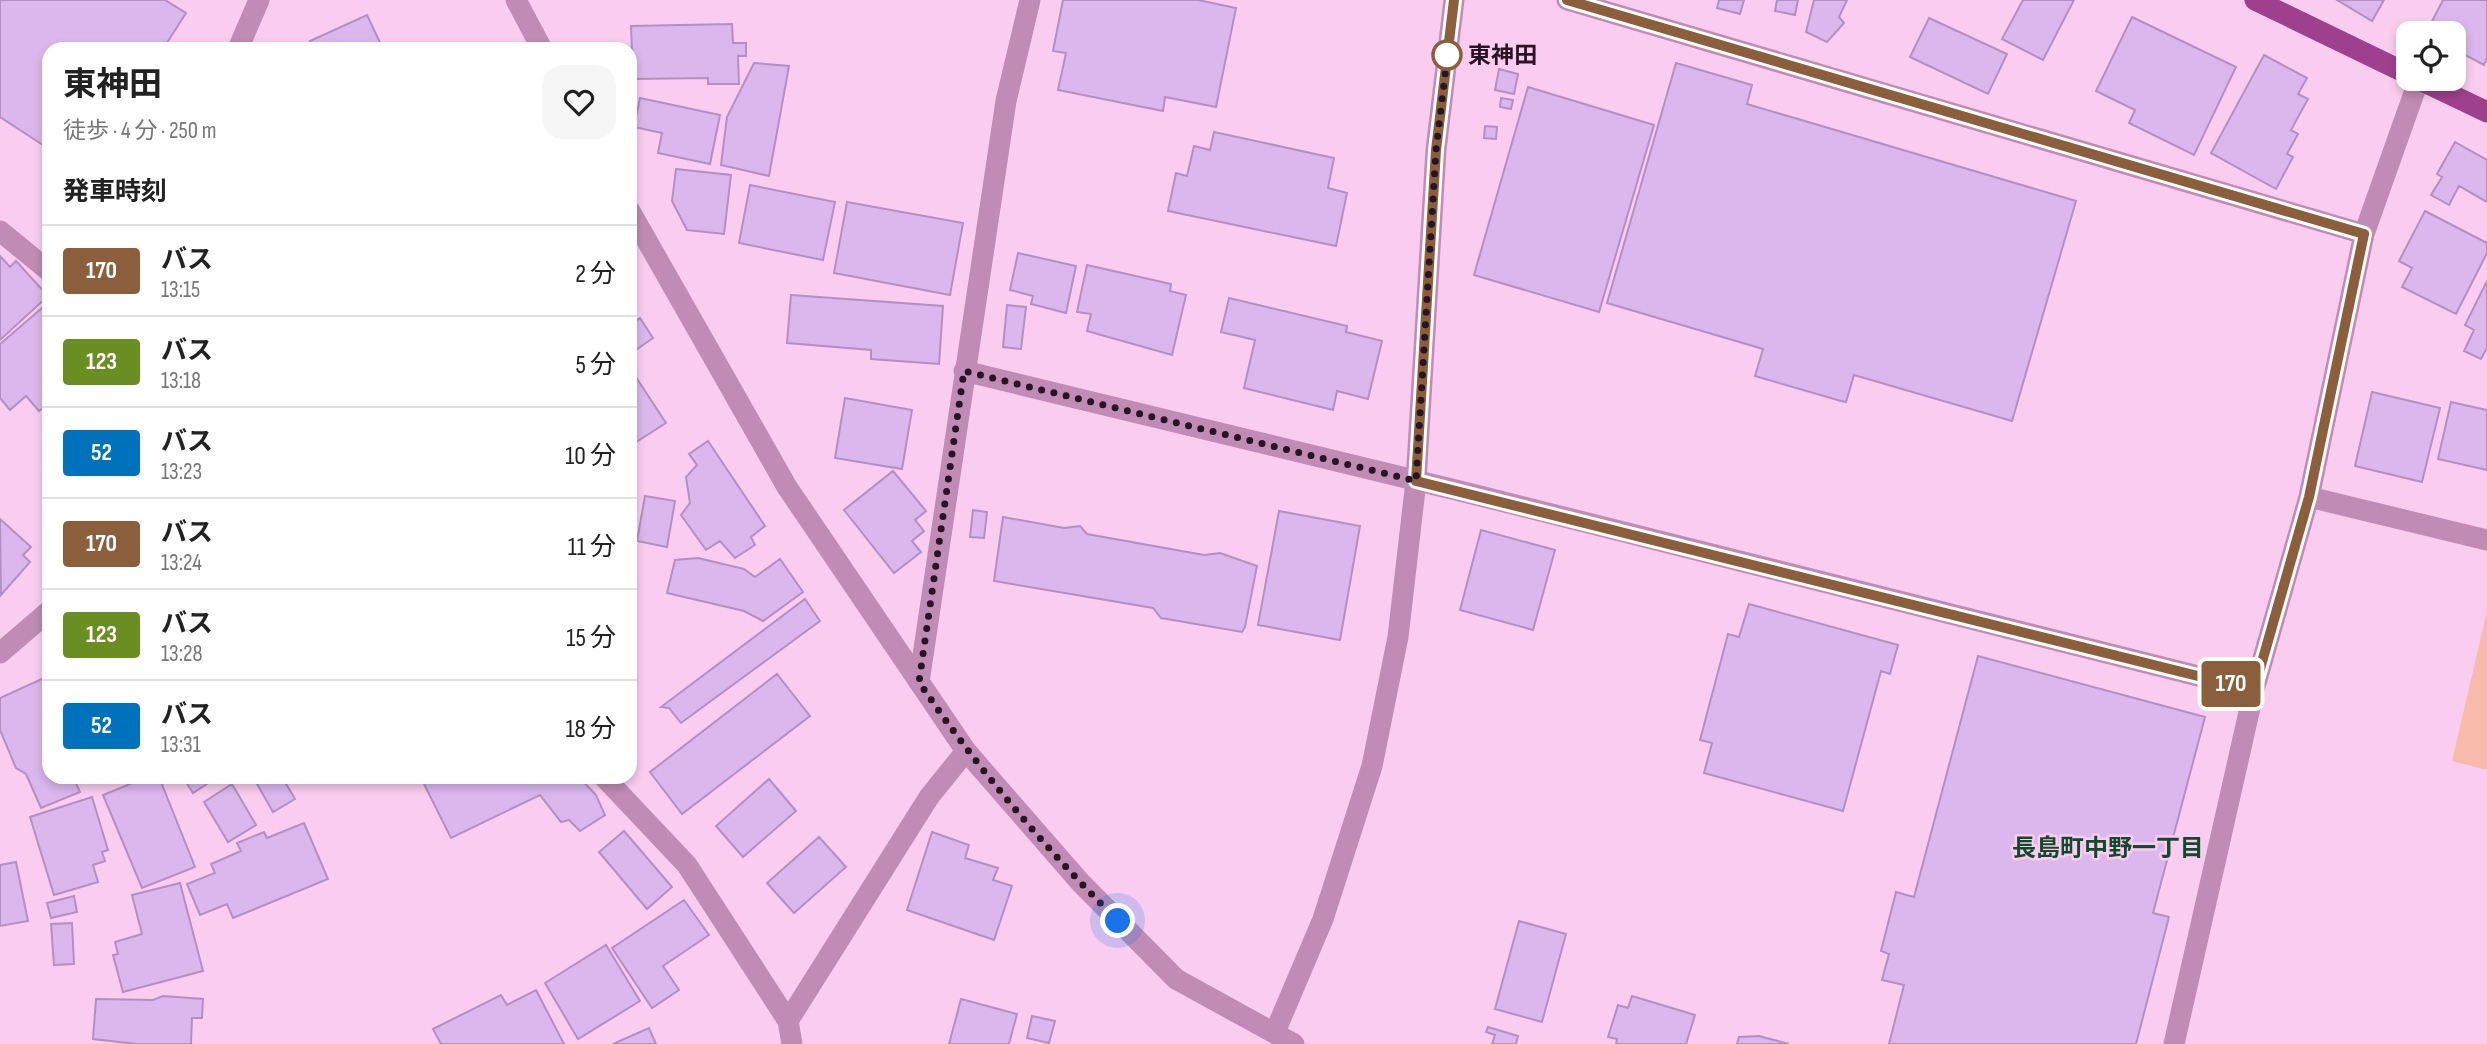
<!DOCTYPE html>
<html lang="ja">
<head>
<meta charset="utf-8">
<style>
	body { margin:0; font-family:"Sofia Sans Condensed","Noto Sans JP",sans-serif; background:#f6f6f6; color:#222; height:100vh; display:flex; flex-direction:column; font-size:26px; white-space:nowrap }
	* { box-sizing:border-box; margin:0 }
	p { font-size:23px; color:#767676 }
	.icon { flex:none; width:38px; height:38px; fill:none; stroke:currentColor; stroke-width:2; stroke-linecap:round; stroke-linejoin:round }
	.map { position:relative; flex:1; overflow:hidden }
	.panel { position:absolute; left:42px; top:42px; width:595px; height:742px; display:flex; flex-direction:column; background:#fff; border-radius:21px; box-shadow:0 4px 10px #0003 }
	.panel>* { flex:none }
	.badge { padding:0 14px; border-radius:5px; font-size:24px; line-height:46px }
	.fabs { position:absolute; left:2396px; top:21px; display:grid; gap:14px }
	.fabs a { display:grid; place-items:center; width:70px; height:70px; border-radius:14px; background:#fff; box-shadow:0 4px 10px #0003; font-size:35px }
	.you { position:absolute; width:35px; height:35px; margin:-18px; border:5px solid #fff; border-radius:50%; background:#1a73e8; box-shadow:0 0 0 10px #1a73e833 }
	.map>.badge { position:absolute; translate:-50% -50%; box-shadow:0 0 0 4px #fff }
	h2 { padding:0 21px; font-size:26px; line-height:63px }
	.round { display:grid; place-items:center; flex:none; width:74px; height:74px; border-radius:21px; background:#f6f6f6 }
	.overview { display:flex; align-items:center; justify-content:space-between; height:119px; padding:0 21px }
	h1 { font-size:33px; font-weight:700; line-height:52px }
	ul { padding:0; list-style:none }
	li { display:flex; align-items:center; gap:21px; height:91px; padding:0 21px; border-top:2px solid #e0e0e0 }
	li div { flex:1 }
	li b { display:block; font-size:26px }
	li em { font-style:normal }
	li .badge { min-width:77px; font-weight:700; text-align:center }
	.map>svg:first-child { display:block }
	.green { fill:#f7bbac }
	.building { fill:#dbb7ed; stroke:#b38fc4; stroke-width:2 }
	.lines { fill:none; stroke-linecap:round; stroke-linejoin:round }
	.minor { stroke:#c08bb4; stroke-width:21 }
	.tertiary { stroke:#c08bb4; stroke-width:21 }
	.primary { stroke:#9f408f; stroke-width:21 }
	.line-casing { stroke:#fff; stroke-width:16 }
	.line { stroke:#8b5e3c; stroke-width:10 }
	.walk { stroke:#281424; stroke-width:7; stroke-dasharray:0 12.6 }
	.stop-dot { fill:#fff; stroke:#8b5e3c; stroke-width:3.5 }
	.labels { text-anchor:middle; stroke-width:5; stroke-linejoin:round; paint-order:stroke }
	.stop-label { font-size:23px; font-weight:bold; fill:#281424; stroke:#facdf0; text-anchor:start }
	.neighbourhood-label { font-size:24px; font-weight:bold; fill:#114a2a; stroke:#facdf0 }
</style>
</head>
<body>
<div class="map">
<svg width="2487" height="1044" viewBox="0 0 2487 1044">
	<rect width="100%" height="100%" fill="#facdf0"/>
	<path class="green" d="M 2487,611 L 2487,770 L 2452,761 Z"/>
	<path class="building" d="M 0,0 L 165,0 L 186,13 L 163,49 L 49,49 L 49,149 L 0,117 Z
		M 1063,0 L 1198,0 L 1236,8 L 1216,107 L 1165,97 L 1163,111 L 1058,90 L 1066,53 L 1053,51 Z
		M 1719,0 L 1744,0 L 1740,14 L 1717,8 Z
		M 1777,0 L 1798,0 L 1795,15 L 1775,11 Z
		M 1814,0 L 1847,0 L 1839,17 L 1844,23 L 1827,42 L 1806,32 Z
		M 2023,0 L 2074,0 L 2043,60 L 2002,39 Z
		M 2337,0 L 2384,0 L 2372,21 Z
		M 2443,0 L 2487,0 L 2487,58 L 2484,65 L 2454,49 L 2454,33 L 2426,33 Z
		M 367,15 L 383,49 L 314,49 L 310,41 Z
		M 2132,17 L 2236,67 L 2194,155 L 2129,123 L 2135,110 L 2096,91 Z
		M 1929,18 L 2007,54 L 1988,94 L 1910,57 Z
		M 732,24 L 733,43 L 746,43 L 746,56 L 738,56 L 739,84 L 708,84 L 708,78 L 633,79 L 631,26 Z
		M 2264,55 L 2307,78 L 2298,94 L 2308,99 L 2291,130 L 2298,134 L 2287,154 L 2293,157 L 2276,189 L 2211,153 Z
		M 754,63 L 789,66 L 769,176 L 721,165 L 727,117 Z
		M 1676,63 L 1752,85 L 1747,104 L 2076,201 L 2012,421 L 1854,375 L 1846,402 L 1841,401 L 1755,376 L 1763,349 L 1607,303 Z
		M 1499,69 L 1518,74 L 1514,94 L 1495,90 Z
		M 1528,87 L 1654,125 L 1599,312 L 1474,275 Z
		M 640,98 L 720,115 L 710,164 L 658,153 L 662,133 L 634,127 Z
		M 1501,98 L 1513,100 L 1511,109 L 1500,107 Z
		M 1485,126 L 1497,127 L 1496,139 L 1484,138 Z
		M 1214,132 L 1334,158 L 1328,188 L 1347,193 L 1336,246 L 1168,211 L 1176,173 L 1187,176 L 1194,146 L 1210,150 Z
		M 2455,142 L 2487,160 L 2487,202 L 2459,186 L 2449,205 L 2431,195 L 2442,177 L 2437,174 Z
		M 676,169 L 731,175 L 724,234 L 687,230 L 672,201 Z
		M 750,185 L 835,202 L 823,260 L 739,243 Z
		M 847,202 L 963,223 L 950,295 L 834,273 Z
		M 2425,211 L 2487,243 L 2487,253 L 2456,314 L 2402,287 L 2412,268 L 2399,261 Z
		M 1018,253 L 1076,266 L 1066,313 L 1031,304 L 1033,296 L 1010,290 Z
		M 0,256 L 10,267 L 16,261 L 48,296 L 0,340 Z
		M 1087,265 L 1171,284 L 1170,291 L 1186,295 L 1172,355 L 1087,331 L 1091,314 L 1077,312 Z
		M 2487,281 L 2487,348 L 2481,359 L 2464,351 L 2474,330 L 2465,325 Z
		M 791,295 L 943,306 L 939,364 L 871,359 L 871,350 L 787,343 Z
		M 1229,298 L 1347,326 L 1346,332 L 1382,341 L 1368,399 L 1337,391 L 1333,410 L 1244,388 L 1255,340 L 1221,332 Z
		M 49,302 L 49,413 L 44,407 L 39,411 L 26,396 L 10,410 L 0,398 L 0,344 Z
		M 1007,305 L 1026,307 L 1021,349 L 1003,347 Z
		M 640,318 L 653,338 L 630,354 L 630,325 Z
		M 630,368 L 666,423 L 630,446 Z
		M 2372,392 L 2440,408 L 2422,482 L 2355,466 Z
		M 845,398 L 912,410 L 902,469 L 835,458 Z
		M 2451,402 L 2487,410 L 2487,470 L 2438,459 Z
		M 708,441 L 765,526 L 751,537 L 755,545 L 735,558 L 720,541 L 706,550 L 681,515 L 690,503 L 686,477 L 697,465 L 689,454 Z
		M 893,471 L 926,511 L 915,520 L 924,531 L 912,541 L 921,552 L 894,573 L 844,510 Z
		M 645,496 L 675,501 L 667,547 L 637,541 Z
		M 973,510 L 987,512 L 984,538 L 970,537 Z
		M 1279,511 L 1360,526 L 1340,640 L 1258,625 Z
		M 1003,517 L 1064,528 L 1080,526 L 1087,534 L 1204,555 L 1220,553 L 1257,566 L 1245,627 L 1242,632 L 1161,618 L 1153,608 L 994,581 Z
		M 0,519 L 31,547 L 23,555 L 30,562 L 1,595 Z
		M 1481,530 L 1555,550 L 1533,630 L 1460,610 Z
		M 698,558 L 744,569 L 755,577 L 780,559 L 803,592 L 763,621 L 744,611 L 667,593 L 675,560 Z
		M 805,599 L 820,621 L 681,723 L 669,708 L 661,707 Z
		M 1749,604 L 1898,645 L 1890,674 L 1881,671 L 1843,811 L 1704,773 L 1712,743 L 1700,740 L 1728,634 L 1739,637 Z
		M 1978,656 L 2205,717 L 2153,913 L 2169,917 L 2136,1044 L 1889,1044 L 1904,985 L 1882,980 L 1889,954 L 1881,951 L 1896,892 L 1914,897 Z
		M 777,674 L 810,716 L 682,814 L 650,772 Z
		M 46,677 L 49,682 L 49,777 L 73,777 L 80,792 L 41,808 L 26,774 L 16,768 L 0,730 L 0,698 Z
		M 147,777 L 159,777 L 195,867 L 142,888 L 103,795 Z
		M 183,777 L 228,777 L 218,783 L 216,778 L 193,793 Z
		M 253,777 L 282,777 L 295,799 L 273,812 Z
		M 430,777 L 579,777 L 596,795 L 605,815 L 580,831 L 569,820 L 561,822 L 540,795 L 451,838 L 423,782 Z
		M 769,779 L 796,811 L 743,857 L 716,826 Z
		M 232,784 L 256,825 L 228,842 L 204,802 Z
		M 92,797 L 108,850 L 102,852 L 105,861 L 93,865 L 98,882 L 54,895 L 30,817 Z
		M 304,823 L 328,879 L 233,918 L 227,904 L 200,915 L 187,884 L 215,873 L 211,864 L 241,851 L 237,843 L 264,832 L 267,838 Z
		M 624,831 L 672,887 L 647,909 L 599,852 Z
		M 932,832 L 969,845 L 965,858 L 998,868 L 993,880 L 1012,886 L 994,940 L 907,910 Z
		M 819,837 L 846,867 L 794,913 L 767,883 Z
		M 16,862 L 28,921 L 0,926 L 0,865 Z
		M 180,883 L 203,971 L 123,992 L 113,955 L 118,954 L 115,942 L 142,934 L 132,895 Z
		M 74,896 L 77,912 L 51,918 L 47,903 Z
		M 684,900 L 709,935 L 663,966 L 679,990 L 652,1008 L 612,948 Z
		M 1519,921 L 1566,934 L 1542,1022 L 1495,1009 Z
		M 72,923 L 74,964 L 54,965 L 51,924 Z
		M 606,945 L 640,1001 L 578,1039 L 545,983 Z
		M 536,990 L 564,1044 L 441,1044 L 433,1029 L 501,995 L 507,1005 Z
		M 163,996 L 203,999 L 202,1018 L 192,1018 L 191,1044 L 137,1044 L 93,1039 L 96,999 L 153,1000 Z
		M 1632,996 L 1695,1015 L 1686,1044 L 1616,1044 L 1617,1039 L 1608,1037 L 1618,1005 L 1628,1008 Z
		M 961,999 L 1017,1014 L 1009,1044 L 949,1044 Z
		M 1032,1016 L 1055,1021 L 1049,1043 L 1027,1038 Z
		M 1488,1027 L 1518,1036 L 1516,1044 L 1492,1044 L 1495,1035 L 1486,1032 Z
		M 649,1028 L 656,1044 L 613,1044 Z
		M 1759,1036 L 1789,1044 L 1737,1044 L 1739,1037 Z"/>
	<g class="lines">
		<path class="minor" d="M 1567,0 L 2364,234
			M 238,49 L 259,0
			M 0,231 L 49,271
			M 964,371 L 1468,493 L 2254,690
			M 2309,497 L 2487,540
			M 0,653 L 49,611
			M 919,682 L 1006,101 L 1030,0
			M 604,777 L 687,865 L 788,1021 L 792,1044
			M 788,1021 L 929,797 L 966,751
			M 1275,1032 L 1323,919 L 1372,766 L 1398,637 L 1416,481 L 1436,150 L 1454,0
			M 2174,1044 L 2254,690 L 2309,497 L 2364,234 L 2419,79"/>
		<path class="tertiary" d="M 516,0 L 542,49
			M 630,211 L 787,487 L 966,751 L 1080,882 L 1176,979 L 1294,1044"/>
		<path class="primary" d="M 2255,0 L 2408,74
			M 2418,79 L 2487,112"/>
	</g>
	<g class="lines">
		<defs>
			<path id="line" d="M 1454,0 L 1436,150 L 1416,481 L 2254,690 L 2309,497 L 2364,234 L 1567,0"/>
		</defs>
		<use href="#line" class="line-casing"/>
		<use href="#line" class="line"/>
		<path class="walk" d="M 1118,921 C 1045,848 977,768 919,682 L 964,371 L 1416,481 L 1436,150 L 1448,50 L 1447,55"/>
	</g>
	<circle class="stop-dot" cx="1447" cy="55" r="14"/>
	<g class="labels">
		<g class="stop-label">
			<text x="1468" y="63">東神田</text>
		</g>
		<g class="neighbourhood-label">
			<text x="2108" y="856">長島町中野一丁目</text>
		</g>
	</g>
</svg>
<div class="fabs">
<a><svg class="icon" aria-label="locate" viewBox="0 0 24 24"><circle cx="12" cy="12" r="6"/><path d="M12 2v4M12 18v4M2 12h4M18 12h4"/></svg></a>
</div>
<div class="you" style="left:1118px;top:921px"></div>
<b class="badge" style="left:2231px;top:684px;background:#8b5e3c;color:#fff">170</b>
<section class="panel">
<div class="overview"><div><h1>東神田</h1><p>徒歩 · 4 分 · 250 m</p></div><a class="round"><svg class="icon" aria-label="heart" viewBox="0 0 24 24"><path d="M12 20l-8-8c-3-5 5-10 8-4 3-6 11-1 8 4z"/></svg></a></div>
<h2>発車時刻</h2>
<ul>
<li><span class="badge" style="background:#8b5e3c;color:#fff">170</span><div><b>バス</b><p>13:15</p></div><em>2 分</em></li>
<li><span class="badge" style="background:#6b8e23;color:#fff">123</span><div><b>バス</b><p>13:18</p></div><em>5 分</em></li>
<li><span class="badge" style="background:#0072bc;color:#fff">52</span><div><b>バス</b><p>13:23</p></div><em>10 分</em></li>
<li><span class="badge" style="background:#8b5e3c;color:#fff">170</span><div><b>バス</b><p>13:24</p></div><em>11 分</em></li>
<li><span class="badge" style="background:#6b8e23;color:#fff">123</span><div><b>バス</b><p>13:28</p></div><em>15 分</em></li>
<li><span class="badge" style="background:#0072bc;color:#fff">52</span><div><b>バス</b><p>13:31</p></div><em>18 分</em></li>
</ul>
</section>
</div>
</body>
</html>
